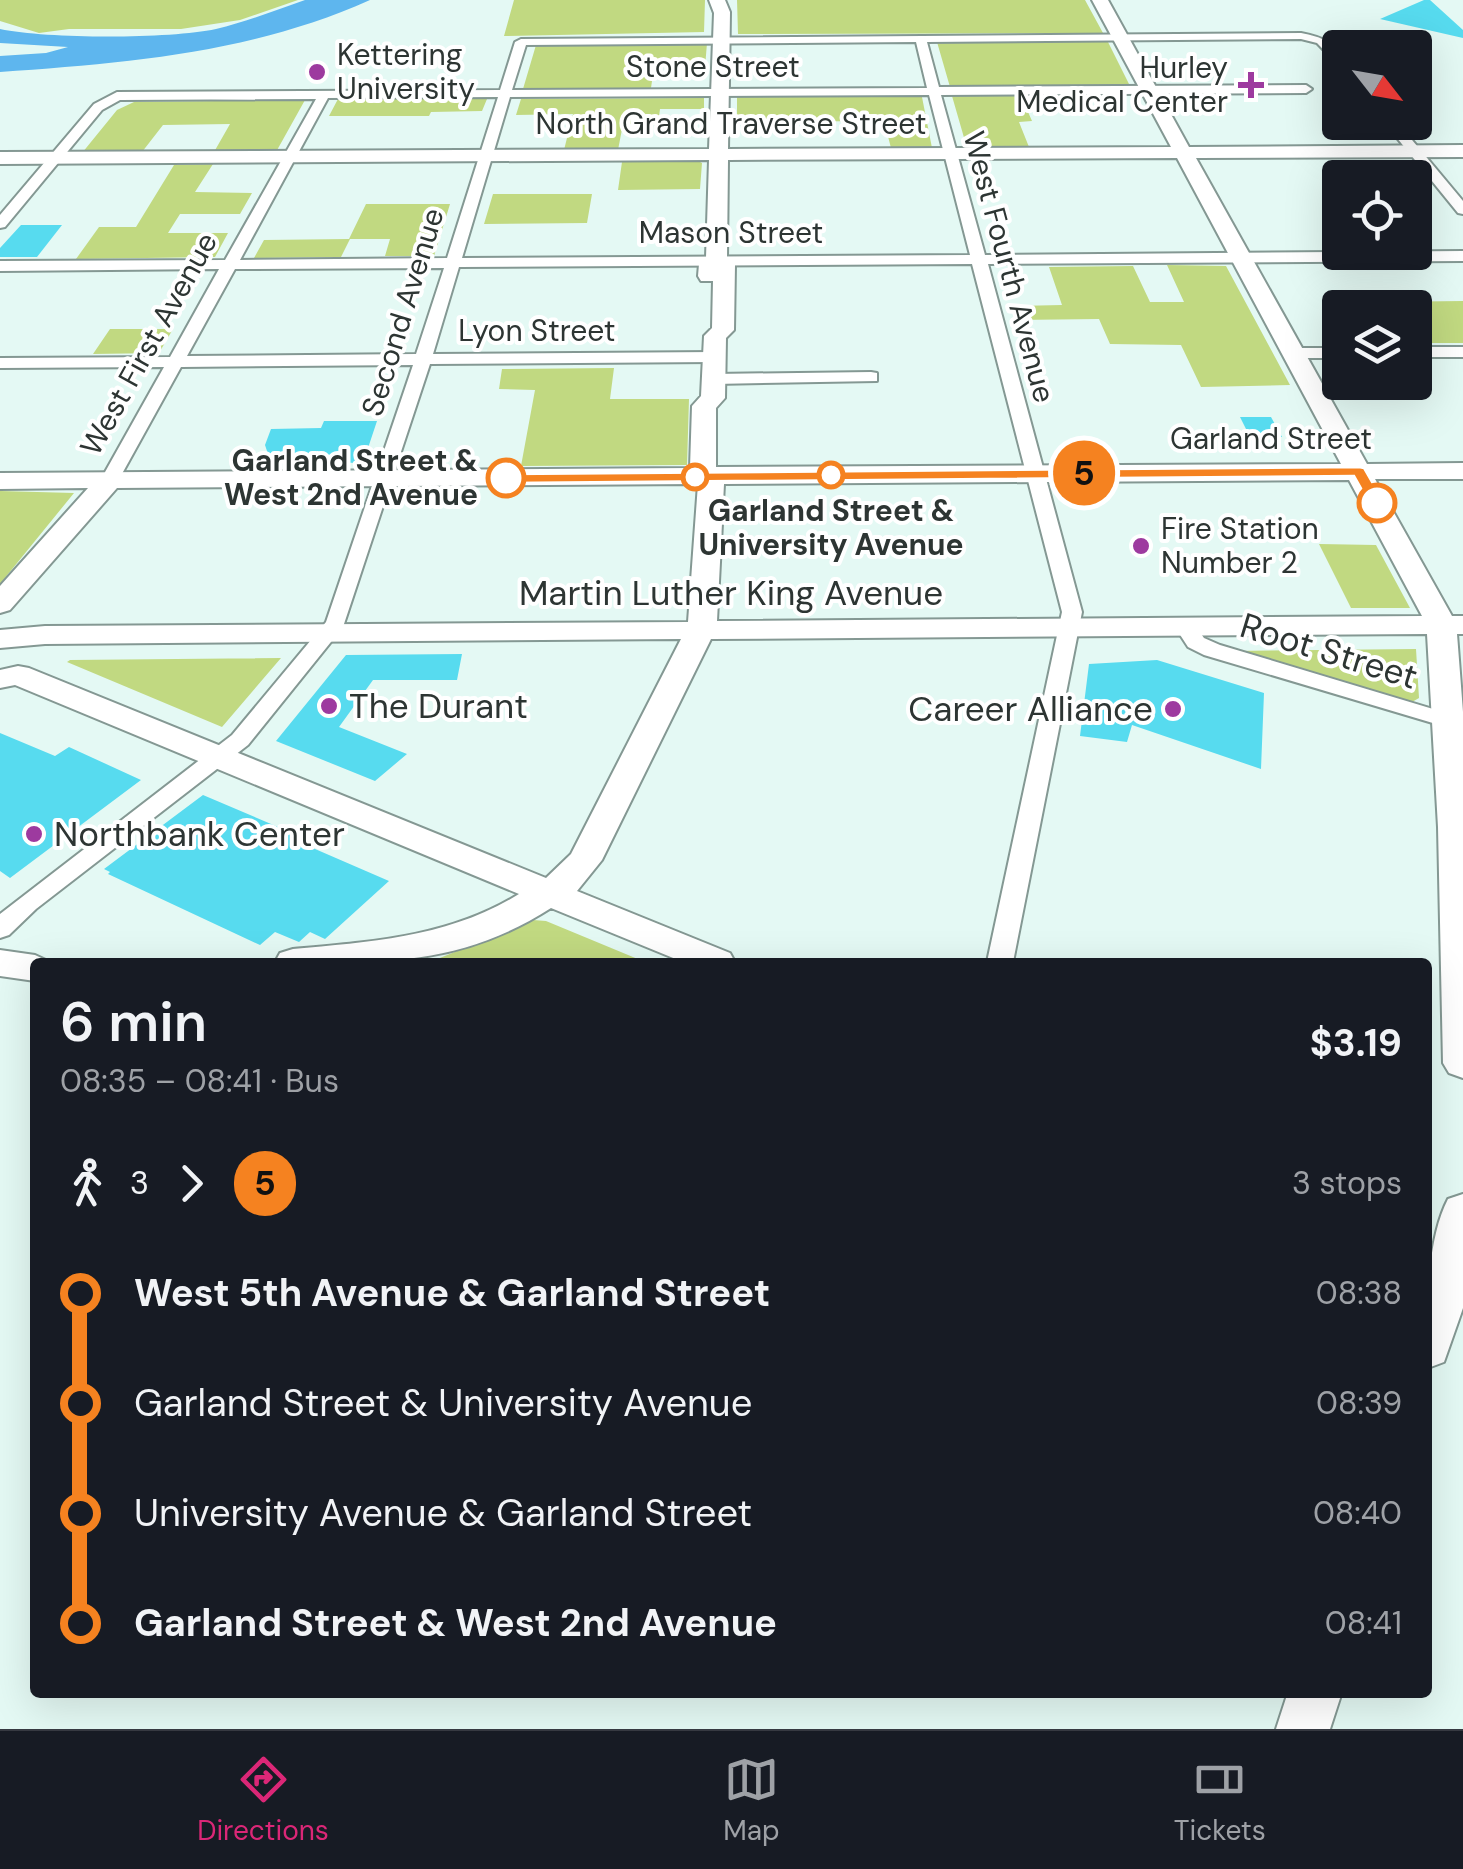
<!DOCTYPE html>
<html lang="en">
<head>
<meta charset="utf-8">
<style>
	body { margin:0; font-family:"DM Sans",sans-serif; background:#242831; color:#f1f3f6; height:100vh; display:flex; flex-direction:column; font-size:38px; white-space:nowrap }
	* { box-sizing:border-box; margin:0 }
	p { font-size:32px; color:#9ea1a6 }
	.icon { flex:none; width:55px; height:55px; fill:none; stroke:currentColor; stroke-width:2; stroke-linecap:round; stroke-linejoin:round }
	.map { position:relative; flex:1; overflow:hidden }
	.drawer { position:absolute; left:30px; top:958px; width:1402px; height:740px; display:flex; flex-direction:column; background:#171b24; border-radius:10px; box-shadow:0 10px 40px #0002 }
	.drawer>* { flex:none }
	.badge { padding:0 20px; border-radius:32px; font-size:35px; line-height:65px }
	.needle { width:65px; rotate:121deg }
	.buttons { position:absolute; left:1322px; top:30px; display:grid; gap:20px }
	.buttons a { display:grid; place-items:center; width:110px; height:110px; border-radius:10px; background:#171b24; box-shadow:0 10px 40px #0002; font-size:50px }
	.map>.badge { position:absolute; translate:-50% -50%; box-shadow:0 0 0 5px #fff }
	.legs { display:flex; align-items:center; gap:15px; height:110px; padding:0 30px; font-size:32px }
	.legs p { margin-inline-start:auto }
	.overview { display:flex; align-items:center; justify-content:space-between; height:170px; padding:0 30px }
	h1 { font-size:55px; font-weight:600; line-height:75px }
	ul { padding:0 30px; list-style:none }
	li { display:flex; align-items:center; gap:35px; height:110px; font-size:38px }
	li i { display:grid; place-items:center; width:15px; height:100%; margin:0 12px; background:currentColor }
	li i::after { content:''; width:25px; height:25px; margin:-12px; border:8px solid; border-radius:50%; background:#171b24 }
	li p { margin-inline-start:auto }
	li:first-child i { background:linear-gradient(#0000 50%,currentColor 0) }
	li:last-child i { background:linear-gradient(currentColor 50%,#0000 0) }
	.tabs { display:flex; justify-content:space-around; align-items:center; height:140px; border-top:2px solid #363941; background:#171b24; font-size:28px; color:#9ea1a6 }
	.tabs a { display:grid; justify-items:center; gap:5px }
	.tabs .current { color:#db2777 }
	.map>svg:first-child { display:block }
	.green { fill:#c1d981 }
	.water { fill:#5eb6ee }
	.building { fill:#57dbef }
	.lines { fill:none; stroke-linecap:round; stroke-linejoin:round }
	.street-casing { stroke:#849893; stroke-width:4 }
	.secondary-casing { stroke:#849893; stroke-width:4 }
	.street { fill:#fff; fill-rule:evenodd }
	.secondary { fill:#fff; fill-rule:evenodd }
	.line-1 { fill:#f58220; stroke:#fff; stroke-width:2.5 }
	.poi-dot { fill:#9d3a9f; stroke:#fff; stroke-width:4 }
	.stop-1-dot { fill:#fff; stroke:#f58220; stroke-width:5 }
	.labels { text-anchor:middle; stroke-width:8; stroke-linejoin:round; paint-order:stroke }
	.far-poi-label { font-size:30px; fill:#2d3533; stroke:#fff; text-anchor:start }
	.far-street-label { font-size:30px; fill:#2d3533; stroke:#fff }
	.far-stop-label { font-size:30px; font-weight:bold; fill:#2d3533; stroke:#fff; text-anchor:end }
	.street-label { font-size:35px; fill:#2d3533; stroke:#fff }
	.poi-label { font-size:35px; fill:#2d3533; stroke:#fff; text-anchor:start }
</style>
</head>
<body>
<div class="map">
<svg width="1463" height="1729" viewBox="0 0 1463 1729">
	<rect width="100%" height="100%" fill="#e4f9f4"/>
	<path class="green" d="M 0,0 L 298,0 L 240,20 L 181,29 L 69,29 L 39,33 L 0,21 Z
		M 514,0 L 705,0 L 704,32 L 504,36 Z
		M 737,0 L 1085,0 L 1103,33 L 738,34 Z
		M 937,42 L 1108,42 L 1130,86 L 950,87 Z
		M 707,43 L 705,67 L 654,67 L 651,88 L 523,89 L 536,45 Z
		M 952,96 L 1021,96 L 1032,121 L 1019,122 L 1029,147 L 967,148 Z
		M 737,97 L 922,97 L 932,148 L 891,148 L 884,121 L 737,122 Z
		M 704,98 L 704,109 L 660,109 L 658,124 L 623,124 L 618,150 L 564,150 L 573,114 L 516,115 L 521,99 Z
		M 338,99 L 487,99 L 482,111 L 431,112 L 429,116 L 329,116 Z
		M 305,100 L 276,152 L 214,152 L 230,124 L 163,125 L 142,152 L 82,153 L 117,110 L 134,102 Z
		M 622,162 L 698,161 L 702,163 L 700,189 L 618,190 Z
		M 213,164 L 195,192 L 252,193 L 240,214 L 180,214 L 168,233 L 228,233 L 215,257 L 76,259 L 99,227 L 136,227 L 174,165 Z
		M 493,194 L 592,194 L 587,223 L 484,224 Z
		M 366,204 L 450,204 L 434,256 L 385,256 L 390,239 L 350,239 L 341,257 L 254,258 L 264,240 L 349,239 Z
		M 1167,265 L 1226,266 L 1290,385 L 1201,387 L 1181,345 L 1110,344 L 1099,319 L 1016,320 L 1013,306 L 1062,305 L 1049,267 L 1133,266 L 1150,302 L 1184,302 Z
		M 1463,301 L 1463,343 L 1415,343 L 1415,308 L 1383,307 L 1380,302 Z
		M 110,329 L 173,329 L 159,353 L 93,354 Z
		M 614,368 L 610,399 L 689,399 L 687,465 L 521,466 L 535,390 L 499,389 L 502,369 Z
		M 0,491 L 74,493 L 0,584 Z
		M 1319,544 L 1376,545 L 1410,608 L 1351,608 Z
		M 1416,649 L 1419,698 L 1412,702 L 1232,651 Z
		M 281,658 L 222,727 L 67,662 L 70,660 Z
		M 533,920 L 546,921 L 645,962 L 430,962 Z"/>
	<path class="water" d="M 305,0 L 370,0 C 252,53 127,63 0,72 L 0,56 L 46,53 L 68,47 L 0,43 L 0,29 C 48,39 169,39 216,29 C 246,22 276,10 305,0 Z"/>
	<path class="building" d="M 1424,0 L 1430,0 L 1463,30 L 1463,38 L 1380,19 Z
		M 21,225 L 62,225 L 37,257 L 0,257 L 0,248 Z
		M 1240,417 L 1271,417 L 1282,437 L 1250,437 Z
		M 324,421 L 377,421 L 363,463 L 311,462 L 315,454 L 268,454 L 265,445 L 271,429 L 321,428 Z
		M 462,654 L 457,680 L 373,680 L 339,727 L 407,754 L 375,781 L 276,741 L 346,655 Z
		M 1157,660 L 1264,693 L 1261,769 L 1132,725 L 1127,742 L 1080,736 L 1089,664 Z
		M 0,733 L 55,756 L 69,747 L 141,780 L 10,878 L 0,871 Z
		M 203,795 L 297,835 L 292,839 L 389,881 L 325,939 L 310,932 L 299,942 L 275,932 L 260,945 L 108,874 L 110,872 L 104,869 Z"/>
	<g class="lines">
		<defs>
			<path id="street" d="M 1301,33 C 1321,37 1340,42 1340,67 L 1317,43 L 1301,39 L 927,42 L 939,87 L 1306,85 L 1312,89 L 1306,93 L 941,95 L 985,255 L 1463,251 L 1463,261 L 988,264 L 1082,612 L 1013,962 L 987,962 L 1062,612 L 972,264 L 459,267 L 433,354 L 715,352 L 723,357 L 715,362 L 430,364 L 343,627 L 248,745 L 36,909 L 9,935 L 0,938 L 0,914 L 232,735 L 326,622 L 413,365 L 181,367 L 118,481 L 116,485 L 102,485 L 100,481 L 164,367 L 0,368 L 0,358 L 170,357 L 219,269 L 0,271 L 0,261 L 225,260 L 316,99 L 120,100 L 102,110 L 5,227 L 0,228 L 0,215 L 94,104 L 117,92 L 500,90 L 515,42 L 521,39 ZM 916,42 L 927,88 L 512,90 L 526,45 ZM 929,95 L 970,255 L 462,258 L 510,97 ZM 498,97 L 447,258 L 240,260 L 328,98 ZM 444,268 L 416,354 L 187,356 L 235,269 Z
				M 1384,122 L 1397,122 L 1463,201 L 1463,214 L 1458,213 Z
				M 1415,347 L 1463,347 L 1463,357 L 1415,357 Z
				M 1340,348 L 1340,358 L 1294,358 L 1286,353 L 1294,348 Z
				M 871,372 L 877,373 L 877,381 L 714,384 L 705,379 L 714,374 Z
				M 1186,621 L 1193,623 L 1204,638 L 1220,645 L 1463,718 L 1463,732 L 1204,655 L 1188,647 L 1175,627 Z"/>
			<path id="secondary" d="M 709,0 L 725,0 L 730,12 L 728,149 L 1171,147 L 1092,0 L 1108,0 L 1189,147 L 1463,145 L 1463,157 L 1196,158 L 1367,464 L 1463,463 L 1463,479 L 1375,479 L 1452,616 L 1463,616 L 1463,634 L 1457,634 L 1463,712 L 1463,1078 L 1449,1073 L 1443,1063 L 1438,827 L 1427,634 L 711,639 L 602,860 L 577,891 L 730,953 L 735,962 L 683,962 L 551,908 C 457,968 381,962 275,962 L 280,953 L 293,949 C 372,942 450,937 519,894 L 15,685 L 0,688 L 0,670 L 18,666 L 29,668 L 546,878 L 571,854 L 681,639 L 45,644 L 0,648 L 0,630 L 45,626 L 688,622 L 698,484 L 117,488 L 10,610 L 0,613 L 0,586 L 88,488 L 0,489 L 0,473 L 690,468 L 692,406 L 701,396 L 704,336 L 712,328 L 713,281 L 701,281 L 698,276 L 699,264 L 706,258 L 709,160 L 0,164 L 0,152 L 709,149 L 714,13 ZM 1177,158 L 1341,464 L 716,467 L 716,408 L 725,398 L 726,338 L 734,330 L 735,265 L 727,258 L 728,160 ZM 1349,480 L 1422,616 L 717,621 L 724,484 Z
				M 0,950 L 35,955 L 50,962 L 35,962 L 35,981 L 0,976 Z
				M 1463,1194 L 1463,1308 L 1444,1362 L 1428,1368 C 1425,1321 1426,1241 1448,1199 Z
				M 1288,1692 L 1342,1692 L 1330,1729 L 1276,1729 Z"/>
		</defs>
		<use href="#street" class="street-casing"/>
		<use href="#secondary" class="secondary-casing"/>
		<use href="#street" class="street"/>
		<use href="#secondary" class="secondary"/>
	</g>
	<path class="line-1" d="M 1359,467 L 1364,468 L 1384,503 L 1382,506 L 1371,506 L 1354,476 L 506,483 L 499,478 L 506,474 Z"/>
	<g class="poi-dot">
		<circle cx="317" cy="72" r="10"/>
		<path d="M1246 70h10v10h10v10h-10v10h-10v-10h-10v-10h10z"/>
		<circle cx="1141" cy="546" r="10"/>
		<circle cx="329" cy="706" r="10"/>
		<circle cx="1173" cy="709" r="10"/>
		<circle cx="34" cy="834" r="10"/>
	</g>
	<g class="stop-1-dot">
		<circle cx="831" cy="475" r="12"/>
		<circle cx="695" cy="477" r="12"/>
		<circle cx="506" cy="478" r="18"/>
		<circle cx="1377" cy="503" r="18"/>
	</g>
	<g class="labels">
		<g class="far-poi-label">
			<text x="337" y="65">Kettering<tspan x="337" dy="34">University</tspan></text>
			<text x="1228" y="78" text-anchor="end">Hurley<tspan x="1228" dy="34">Medical Center</tspan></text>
			<text x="1161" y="539">Fire Station<tspan x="1161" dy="34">Number 2</tspan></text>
		</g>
		<g class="far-street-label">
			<text x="713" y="77">Stone Street</text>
			<text x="731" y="134">North Grand Traverse Street</text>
			<text x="731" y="243">Mason Street</text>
			<text transform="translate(1009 267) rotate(75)" y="10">West Fourth Avenue</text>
			<text transform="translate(403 312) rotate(-73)" y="10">Second Avenue</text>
			<text x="537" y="341">Lyon Street</text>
			<text transform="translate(149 344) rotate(-61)" y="10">West First Avenue</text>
			<text x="1271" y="449">Garland Street</text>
		</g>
		<g class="far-stop-label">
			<text x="478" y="471">Garland Street &amp;<tspan x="478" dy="34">West 2nd Avenue</tspan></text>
			<text x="831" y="521" text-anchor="middle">Garland Street &amp;<tspan x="831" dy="34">University Avenue</tspan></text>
		</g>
		<g class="street-label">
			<text x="731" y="605">Martin Luther King Avenue</text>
			<text transform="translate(1329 651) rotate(17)" y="12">Root Street</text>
		</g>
		<g class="poi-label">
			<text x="349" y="718">The Durant</text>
			<text x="1153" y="721" text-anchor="end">Career Alliance</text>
			<text x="54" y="846">Northbank Center</text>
		</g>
	</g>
</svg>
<div class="buttons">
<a><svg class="needle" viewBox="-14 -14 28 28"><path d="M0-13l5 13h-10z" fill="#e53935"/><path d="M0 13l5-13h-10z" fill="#9ea1a6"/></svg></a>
<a><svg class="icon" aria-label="locate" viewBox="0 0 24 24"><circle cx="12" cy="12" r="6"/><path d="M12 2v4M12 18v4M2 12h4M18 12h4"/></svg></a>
<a><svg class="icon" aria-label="layers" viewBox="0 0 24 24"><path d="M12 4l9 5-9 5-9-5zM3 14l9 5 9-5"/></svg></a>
</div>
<b class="badge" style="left:1084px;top:473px;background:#f58220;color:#111">5</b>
<section class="drawer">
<div class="overview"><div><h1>6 min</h1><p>08:35 – 08:41 · Bus</p></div><b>$3.19</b></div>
<div class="legs"><svg class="icon" aria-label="walk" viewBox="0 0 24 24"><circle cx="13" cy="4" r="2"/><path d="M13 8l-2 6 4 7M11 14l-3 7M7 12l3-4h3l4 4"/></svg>3<svg class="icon" aria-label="forward" viewBox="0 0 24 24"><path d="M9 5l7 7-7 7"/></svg><b class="badge" style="background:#f58220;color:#111">5</b><p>3 stops</p></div>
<ul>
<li><i style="color:#f58220"></i><b>West 5th Avenue &amp; Garland Street</b><p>08:38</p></li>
<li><i style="color:#f58220"></i><span>Garland Street &amp; University Avenue</span><p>08:39</p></li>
<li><i style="color:#f58220"></i><span>University Avenue &amp; Garland Street</span><p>08:40</p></li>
<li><i style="color:#f58220"></i><b>Garland Street &amp; West 2nd Avenue</b><p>08:41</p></li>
</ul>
</section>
</div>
<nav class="tabs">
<a class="current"><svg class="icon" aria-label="directions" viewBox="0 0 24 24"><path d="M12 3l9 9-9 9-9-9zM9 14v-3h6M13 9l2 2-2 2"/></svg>Directions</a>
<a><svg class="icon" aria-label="map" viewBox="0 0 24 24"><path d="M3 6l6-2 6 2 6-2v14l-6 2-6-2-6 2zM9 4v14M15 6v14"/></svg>Map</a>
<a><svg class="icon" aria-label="tickets" viewBox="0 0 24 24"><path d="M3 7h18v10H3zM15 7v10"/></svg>Tickets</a>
</nav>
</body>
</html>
